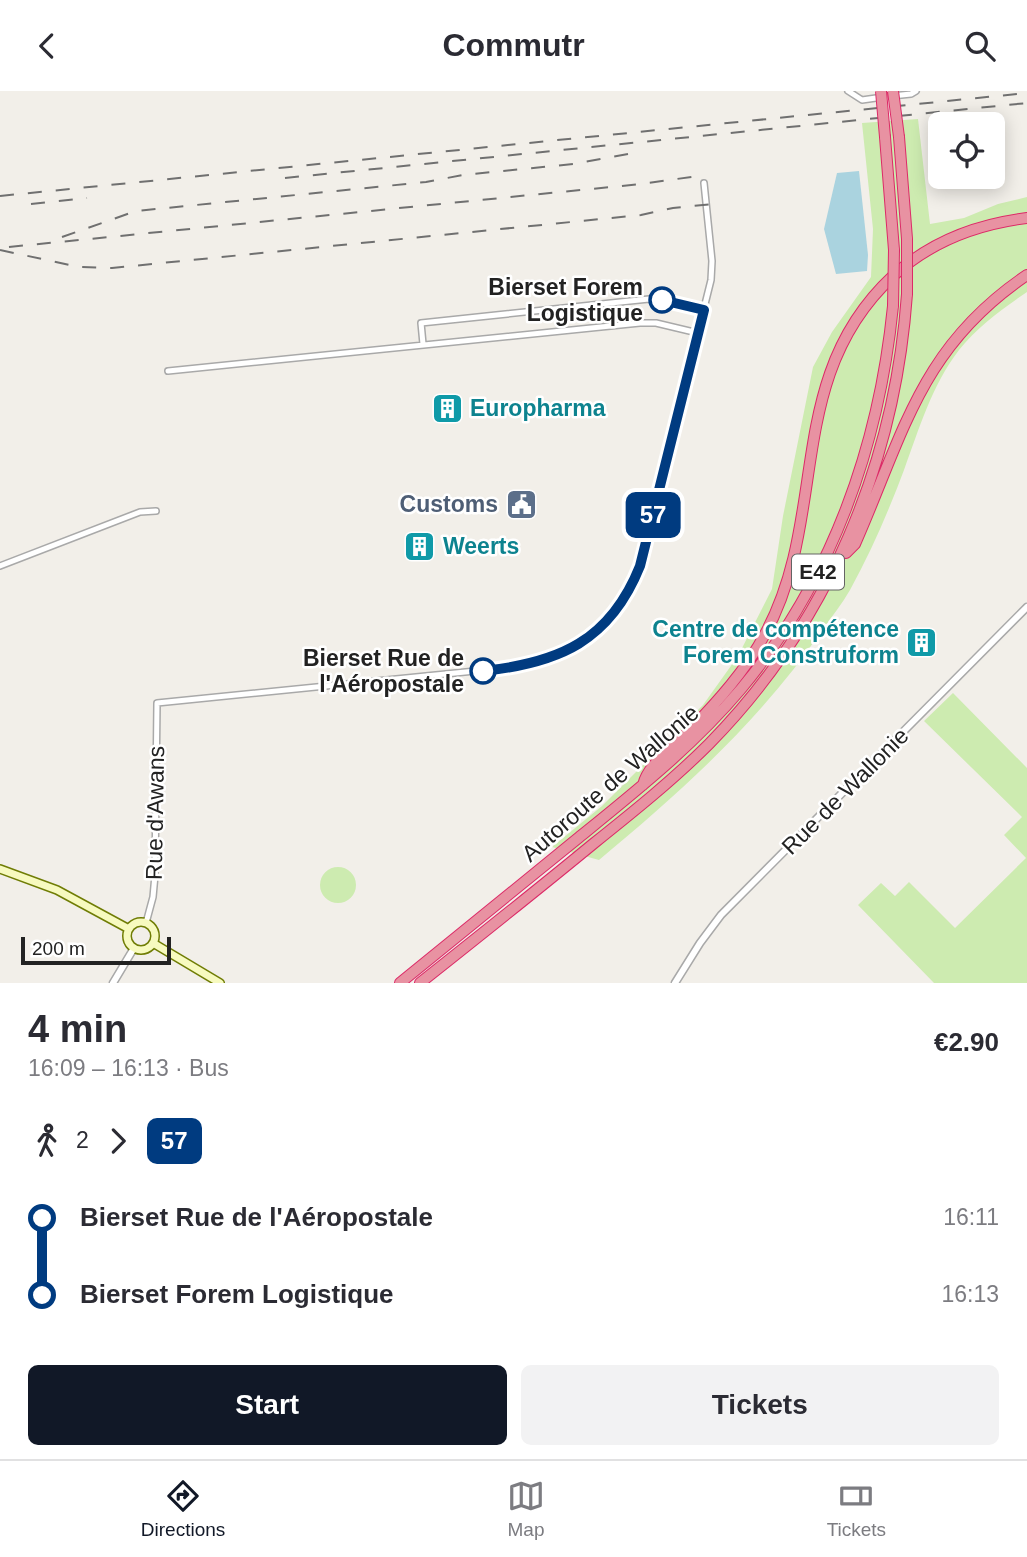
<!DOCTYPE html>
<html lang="en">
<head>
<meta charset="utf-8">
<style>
	body { margin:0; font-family:Helvetica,sans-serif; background:#f2f2f3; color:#2b2b33; height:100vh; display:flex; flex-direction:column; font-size:26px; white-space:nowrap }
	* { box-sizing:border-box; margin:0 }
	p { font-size:23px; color:#7c7c81 }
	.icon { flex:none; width:38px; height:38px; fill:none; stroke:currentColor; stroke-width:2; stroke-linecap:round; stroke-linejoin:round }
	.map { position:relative; height:892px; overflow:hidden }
	.sheet { display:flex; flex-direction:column; background:#fff; flex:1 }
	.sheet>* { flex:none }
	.badge { padding:0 14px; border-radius:10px; font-size:24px; line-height:46px }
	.controls { position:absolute; left:928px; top:21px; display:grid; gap:14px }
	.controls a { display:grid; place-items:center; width:77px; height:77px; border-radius:10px; background:#fff; box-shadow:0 4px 18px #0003; font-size:35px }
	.scale { position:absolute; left:21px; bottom:18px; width:150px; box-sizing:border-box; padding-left:7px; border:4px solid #222; border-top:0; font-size:19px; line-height:24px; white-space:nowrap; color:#222; -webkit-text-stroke:5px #fff; paint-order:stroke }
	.map>.badge { position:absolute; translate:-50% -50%; box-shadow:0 0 0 4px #fff }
	.legs { display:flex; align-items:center; gap:10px; height:77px; padding:0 28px; font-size:23px }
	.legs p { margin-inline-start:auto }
	.headline { display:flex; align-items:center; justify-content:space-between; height:119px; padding:0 28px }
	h1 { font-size:38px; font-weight:700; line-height:52px }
	.primary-button { display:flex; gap:14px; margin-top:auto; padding:14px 28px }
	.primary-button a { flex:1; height:80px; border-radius:10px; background:#111827; color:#fff; font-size:28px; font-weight:700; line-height:80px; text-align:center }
	.primary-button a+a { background:#f2f2f3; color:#2b2b33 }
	ul { padding:0 28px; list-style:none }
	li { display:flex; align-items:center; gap:24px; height:77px; font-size:26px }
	li i { display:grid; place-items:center; width:10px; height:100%; margin:0 9px; background:currentColor }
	li i::after { content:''; width:18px; height:18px; margin:-9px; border:5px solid; border-radius:50%; background:#fff }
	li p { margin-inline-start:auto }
	li:first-child i { background:linear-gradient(#0000 50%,currentColor 0) }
	li:last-child i { background:linear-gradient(currentColor 50%,#0000 0) }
	header { display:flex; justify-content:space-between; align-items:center; height:91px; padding:0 28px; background:#fff; font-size:32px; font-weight:700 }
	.menu { display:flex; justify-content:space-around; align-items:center; height:98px; border-top:2px solid #e1e1e2; background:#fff; font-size:19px; color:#7c7c81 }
	.menu a { display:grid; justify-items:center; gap:4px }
	.menu .current { color:#111827 }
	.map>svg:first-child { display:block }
	.grass { fill:#cdebb0 }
	.water { fill:#aad3df }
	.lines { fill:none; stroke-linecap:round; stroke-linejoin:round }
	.minor-casing { stroke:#a9a9a9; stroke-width:8 }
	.tertiary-casing { stroke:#a9a9a9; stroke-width:9 }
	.secondary-casing { stroke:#707d05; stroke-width:10 }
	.motorway-casing { stroke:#dc2a67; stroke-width:12 }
	.minor { stroke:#fff; stroke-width:5 }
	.tertiary { stroke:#fff; stroke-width:6 }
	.secondary { stroke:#f7fabf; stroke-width:7 }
	.motorway { stroke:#e892a2; stroke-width:10 }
	.rail { stroke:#707070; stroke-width:2; stroke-dasharray:14 14; stroke-linecap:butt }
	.motorway-bridge-casing { stroke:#dc2a67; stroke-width:12; stroke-linecap:butt }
	.motorway-bridge { stroke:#e892a2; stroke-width:10 }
	.line-1-casing { stroke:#fff; stroke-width:16 }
	.line-1 { stroke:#003b80; stroke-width:10 }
	.stop-1-dot { fill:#fff; stroke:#003b80; stroke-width:3.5 }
	.labels { text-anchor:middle; stroke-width:5; stroke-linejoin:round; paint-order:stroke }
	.shield { fill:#fff; stroke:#646464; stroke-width:2 }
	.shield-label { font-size:21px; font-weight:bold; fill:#222 }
	.stop-label { font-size:23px; font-weight:bold; fill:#222; stroke:#fff; text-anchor:end }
	.culture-label { font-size:23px; font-weight:bold; fill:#0d838f; stroke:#fff; text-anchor:start }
	.service-label { font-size:23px; font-weight:bold; fill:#4e5e75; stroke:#fff; text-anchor:end }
	.street-label { font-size:23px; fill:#222; stroke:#fff }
</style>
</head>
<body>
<header><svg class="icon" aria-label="back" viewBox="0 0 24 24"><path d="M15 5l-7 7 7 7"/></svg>Commutr<svg class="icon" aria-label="search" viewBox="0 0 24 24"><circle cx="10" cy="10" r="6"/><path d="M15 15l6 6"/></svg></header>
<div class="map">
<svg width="1027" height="892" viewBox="0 0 1027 892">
	<rect width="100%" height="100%" fill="#f2efe9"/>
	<path class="grass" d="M 918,28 L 930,133 L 964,127 L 998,113 L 1027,106 L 1027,201 C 1002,218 978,235 959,259 C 932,294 919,338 904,379 C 889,419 871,461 850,499 C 842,513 832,525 823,538 C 760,630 684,698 599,769 L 552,756 L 602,715 L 703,614 L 738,565 L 772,498 L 783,425 L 813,276 L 832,241 L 871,186 L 873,138 L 862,32 Z
		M 953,602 L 1027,677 L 1027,892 L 934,892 L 858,814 L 881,792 L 895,805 L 909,791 L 955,837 L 1026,767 L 1004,744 L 1022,726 L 924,630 Z
		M320 794a18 18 0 1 1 36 0a18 18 0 1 1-36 0Z"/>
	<path class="water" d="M 859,80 L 868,164 L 867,180 L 836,183 L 824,138 L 837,82 Z"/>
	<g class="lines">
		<defs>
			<path id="minor" d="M 848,0 L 862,9 L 883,6
				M 892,5 L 911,3 L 916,0
				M 423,253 L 421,232 L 649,208 L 704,219
				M 168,280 L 640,232 L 656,232 L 698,242
				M 0,475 L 140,421 L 156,420
				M 146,832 L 153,806 L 155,784 L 157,612 L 524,575 C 579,561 619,528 640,475 L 711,189 L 712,170 L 704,92"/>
			<path id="tertiary" d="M 113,892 L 134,857
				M 675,892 L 700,852 L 721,824 L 1027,516"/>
			<path id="secondary" d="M 0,778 L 57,799 L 129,838
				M127 845a14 14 0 1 1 28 0a14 14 0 1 1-28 0Z
				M 153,852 L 220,892"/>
			<path id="motorway" d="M 885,46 L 894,159
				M 899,46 L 907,148
				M 846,462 L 855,453 C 904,342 920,256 1027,184
				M 643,694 C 648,672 675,656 690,639 C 718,610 746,579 765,543 C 830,424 783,287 893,185 C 930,151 978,133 1027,127
				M 400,892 C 459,844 518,796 577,748 C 635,701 693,655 741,598 C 832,489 879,355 893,215
				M 420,892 C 478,846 536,800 593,753 C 633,721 673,689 709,653 C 829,531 895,372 907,203"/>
		</defs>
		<use href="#minor" class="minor-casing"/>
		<use href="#tertiary" class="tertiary-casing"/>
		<use href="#secondary" class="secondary-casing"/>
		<use href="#motorway" class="motorway-casing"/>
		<use href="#minor" class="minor"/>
		<use href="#tertiary" class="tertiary"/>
		<use href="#secondary" class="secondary"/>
		<use href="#motorway" class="motorway"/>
		<path class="rail" d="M 285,87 L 1027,12
			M 0,105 L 1027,2
			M 31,113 L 87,107
			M 62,146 L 136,120 L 426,91 L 463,84 L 573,73 L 628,63
			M 9,156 L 641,93 L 705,84
			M 0,159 L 79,176 L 112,177 L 641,124 L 673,117 L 713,113"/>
		<defs>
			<path id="motorway-bridge" d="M 881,0 L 885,46
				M 893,0 L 899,46
				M 907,203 L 907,148
				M 893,215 L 894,159"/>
		</defs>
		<use href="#motorway-bridge" class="motorway-bridge-casing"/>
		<use href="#motorway-bridge" class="motorway-bridge"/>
	</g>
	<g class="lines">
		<defs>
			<path id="line-1" d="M 483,580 C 559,572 610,550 640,475 L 704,219 L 662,209"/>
		</defs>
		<use href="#line-1" class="line-1-casing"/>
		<use href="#line-1" class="line-1"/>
	</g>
	<defs>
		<symbol id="building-square" viewBox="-11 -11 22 22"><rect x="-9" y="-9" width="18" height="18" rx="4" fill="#0f9aa8" stroke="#fff"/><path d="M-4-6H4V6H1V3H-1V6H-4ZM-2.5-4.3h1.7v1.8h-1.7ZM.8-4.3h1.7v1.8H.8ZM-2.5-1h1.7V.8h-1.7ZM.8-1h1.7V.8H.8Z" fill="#fff"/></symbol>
		<symbol id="civic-square" viewBox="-11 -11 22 22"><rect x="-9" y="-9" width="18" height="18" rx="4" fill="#5c6f8a" stroke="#fff"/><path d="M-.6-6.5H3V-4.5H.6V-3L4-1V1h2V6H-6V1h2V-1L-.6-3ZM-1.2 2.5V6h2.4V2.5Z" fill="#fff"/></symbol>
	</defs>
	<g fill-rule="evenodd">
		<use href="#building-square" x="430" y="300" width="35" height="35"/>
		<use href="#civic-square" x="504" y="396" width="35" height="35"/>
		<use href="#building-square" x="402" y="438" width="35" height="35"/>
		<use href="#building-square" x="904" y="534" width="35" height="35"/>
	</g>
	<g class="stop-1-dot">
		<circle cx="662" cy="209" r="12"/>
		<circle cx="483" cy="580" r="12"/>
	</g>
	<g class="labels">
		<rect class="shield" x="792" y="463.5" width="52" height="35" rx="5"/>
		<g class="shield-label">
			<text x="818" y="488">E42</text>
		</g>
		<g class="stop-label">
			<text x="643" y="204">Bierset Forem<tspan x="643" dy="26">Logistique</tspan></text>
			<text x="464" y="575">Bierset Rue de<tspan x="464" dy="26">l'Aéropostale</tspan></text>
		</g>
		<g class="culture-label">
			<text x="470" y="325">Europharma</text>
			<text x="443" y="463">Weerts</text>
			<text x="899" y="546" text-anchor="end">Centre de compétence<tspan x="899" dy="26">Forem Construform</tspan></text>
		</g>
		<g class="service-label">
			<text x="498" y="421">Customs</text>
		</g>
		<g class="street-label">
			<text transform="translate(610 692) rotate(-41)" y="8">Autoroute de Wallonie</text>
			<text transform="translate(845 700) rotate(-45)" y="8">Rue de Wallonie</text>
			<text transform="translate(155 722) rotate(-89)" y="8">Rue d'Awans</text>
		</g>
	</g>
</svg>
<div class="controls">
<a><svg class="icon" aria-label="locate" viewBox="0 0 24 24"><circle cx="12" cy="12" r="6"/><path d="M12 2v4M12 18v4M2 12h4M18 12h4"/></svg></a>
</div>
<div class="scale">200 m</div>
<b class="badge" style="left:653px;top:424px;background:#003b80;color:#fff">57</b>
</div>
<section class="sheet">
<div class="headline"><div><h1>4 min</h1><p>16:09 – 16:13 · Bus</p></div><b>€2.90</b></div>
<div class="legs"><svg class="icon" aria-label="walk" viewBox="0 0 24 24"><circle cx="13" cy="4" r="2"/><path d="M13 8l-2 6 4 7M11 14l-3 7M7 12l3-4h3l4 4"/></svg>2<svg class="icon" aria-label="forward" viewBox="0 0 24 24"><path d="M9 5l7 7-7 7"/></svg><b class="badge" style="background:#003b80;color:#fff">57</b></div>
<ul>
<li><i style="color:#003b80"></i><b>Bierset Rue de l'Aéropostale</b><p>16:11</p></li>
<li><i style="color:#003b80"></i><b>Bierset Forem Logistique</b><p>16:13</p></li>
</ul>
<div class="primary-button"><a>Start</a><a>Tickets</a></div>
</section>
<nav class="menu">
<a class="current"><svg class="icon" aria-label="directions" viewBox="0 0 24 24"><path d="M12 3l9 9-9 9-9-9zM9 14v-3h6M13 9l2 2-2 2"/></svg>Directions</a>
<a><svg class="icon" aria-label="map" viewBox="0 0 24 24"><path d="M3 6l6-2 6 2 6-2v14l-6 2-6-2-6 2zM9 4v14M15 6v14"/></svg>Map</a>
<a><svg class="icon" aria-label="tickets" viewBox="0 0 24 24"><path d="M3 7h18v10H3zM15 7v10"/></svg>Tickets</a>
</nav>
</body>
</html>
